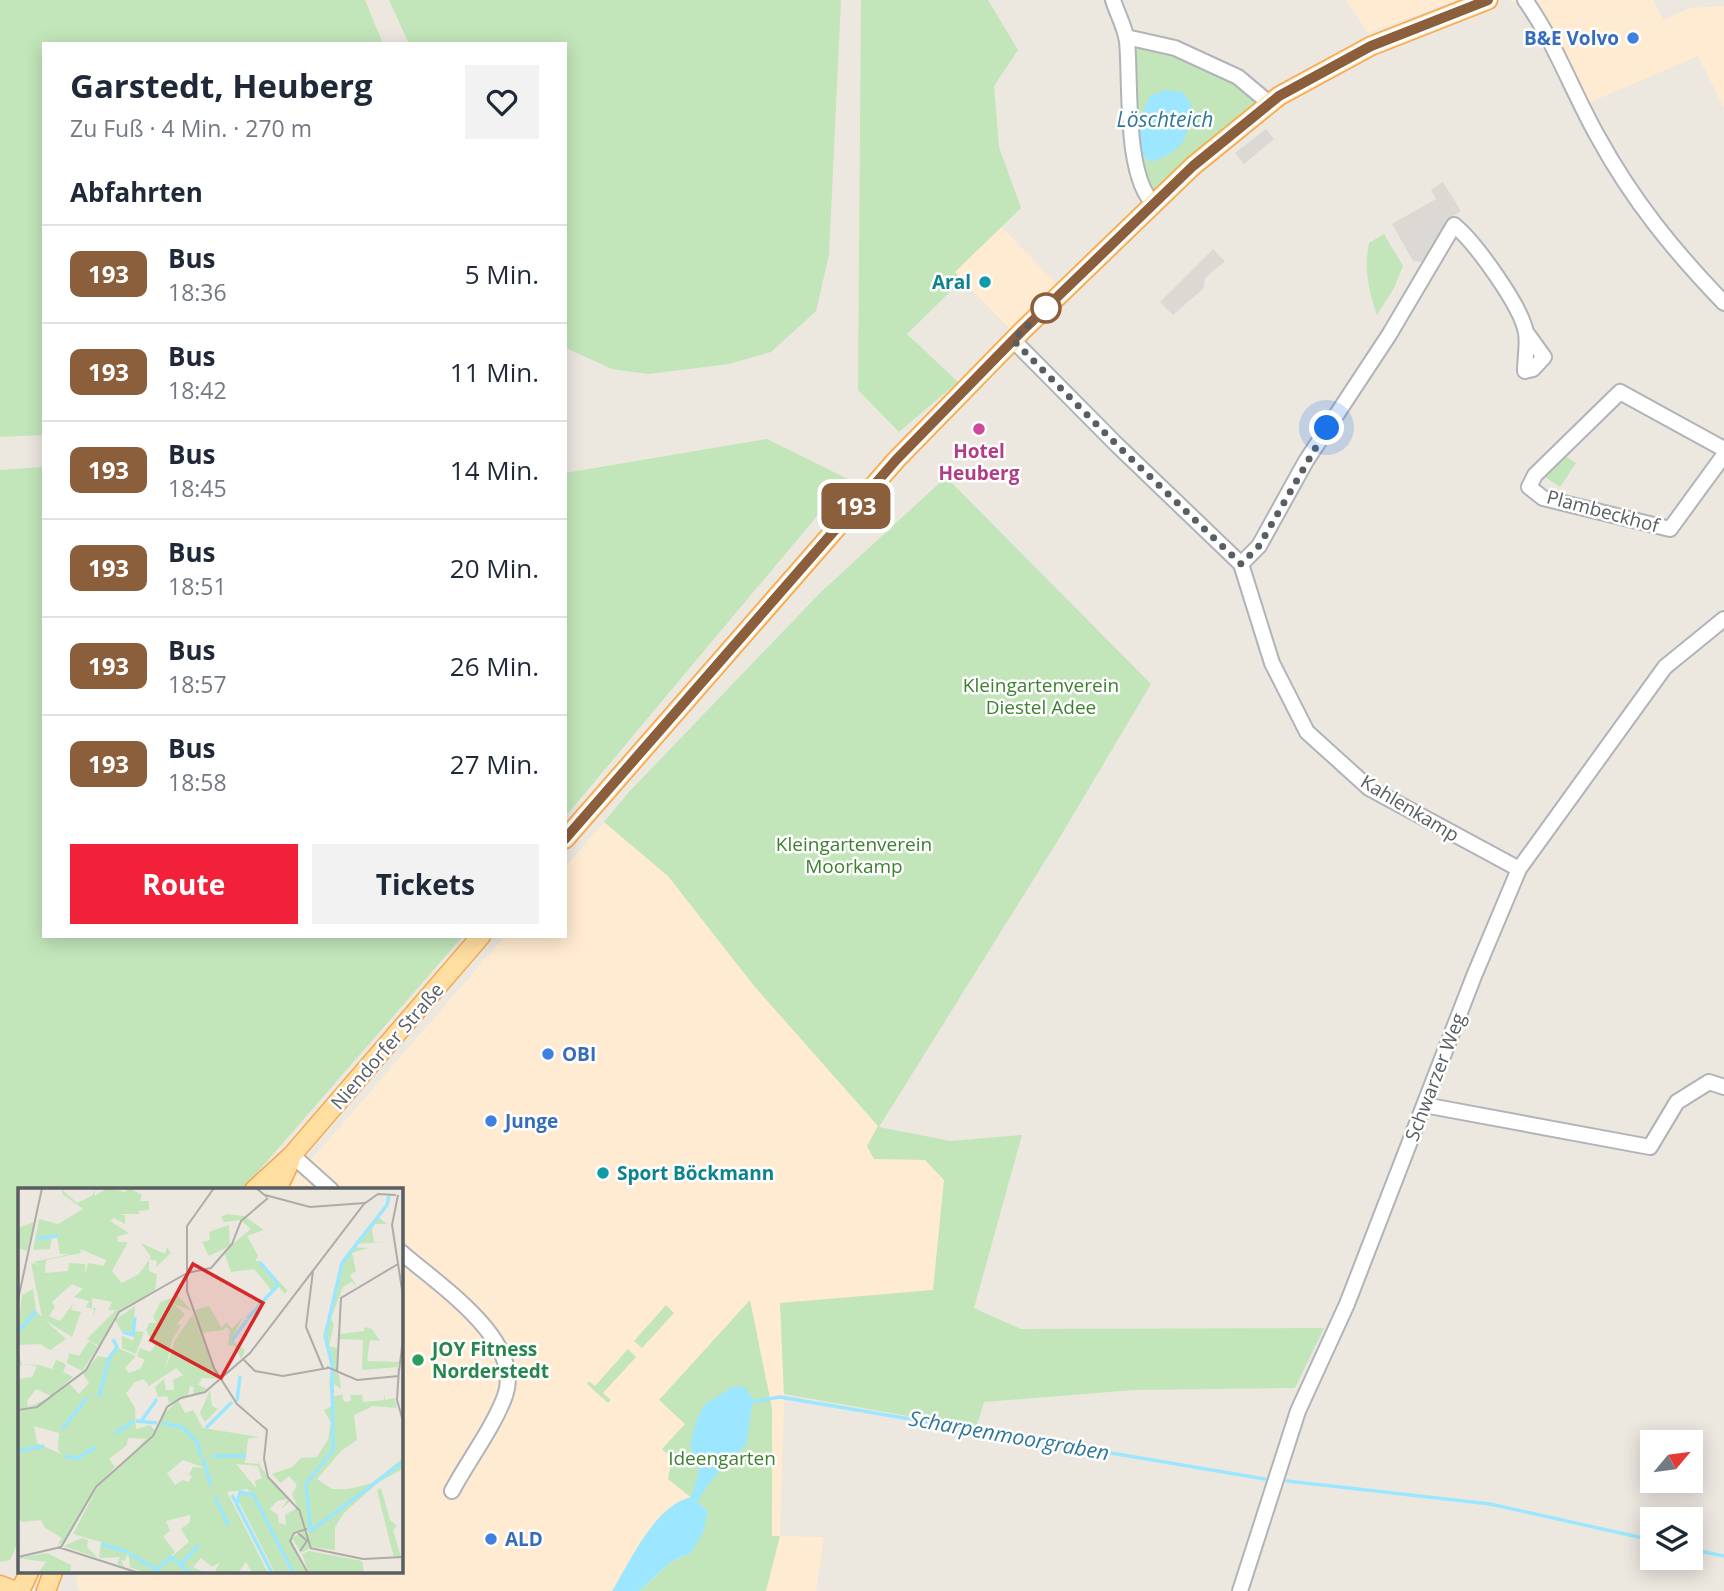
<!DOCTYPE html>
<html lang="de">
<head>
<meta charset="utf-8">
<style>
	body { margin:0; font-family:"Open Sans",sans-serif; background:#f2f2f3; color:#1f2937; height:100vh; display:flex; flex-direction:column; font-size:26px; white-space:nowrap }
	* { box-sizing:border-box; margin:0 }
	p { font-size:23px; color:#747a83 }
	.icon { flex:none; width:38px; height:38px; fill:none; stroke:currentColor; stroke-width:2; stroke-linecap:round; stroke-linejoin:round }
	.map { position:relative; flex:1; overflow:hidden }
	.side { position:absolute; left:42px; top:42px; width:525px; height:896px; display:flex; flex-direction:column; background:#fff; border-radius:0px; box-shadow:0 4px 18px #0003 }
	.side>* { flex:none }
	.badge { padding:0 14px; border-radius:10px; font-size:24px; line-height:46px }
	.needle { width:46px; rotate:61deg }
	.buttons { position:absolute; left:1640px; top:1430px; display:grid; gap:14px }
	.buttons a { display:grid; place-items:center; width:63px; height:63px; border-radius:0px; background:#fff; box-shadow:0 4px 18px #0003; font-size:35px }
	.you { position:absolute; width:35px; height:35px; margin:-18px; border:5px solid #fff; border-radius:50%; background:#1a73e8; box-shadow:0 0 0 10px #1a73e833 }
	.map>.badge { position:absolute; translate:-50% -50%; box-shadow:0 0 0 4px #fff }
	h2 { padding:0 28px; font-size:26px; line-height:63px }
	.round { display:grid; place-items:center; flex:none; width:74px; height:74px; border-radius:0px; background:#f2f2f3 }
	.overview { display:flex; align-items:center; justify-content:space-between; height:119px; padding:0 28px }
	h1 { font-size:33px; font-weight:700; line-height:52px }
	.button { display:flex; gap:14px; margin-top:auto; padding:14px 28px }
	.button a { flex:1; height:80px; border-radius:0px; background:#f02139; color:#fff; font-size:28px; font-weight:700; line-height:80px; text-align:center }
	.button a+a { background:#f2f2f3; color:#1f2937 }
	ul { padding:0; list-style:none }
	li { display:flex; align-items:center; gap:21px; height:98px; padding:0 28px; border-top:2px solid #e0e1e3 }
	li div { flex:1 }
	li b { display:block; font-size:26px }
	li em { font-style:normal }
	li .badge { min-width:77px; font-weight:700; text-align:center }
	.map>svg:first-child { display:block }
	.commercial { fill:#ffebd1 }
	.industrial { fill:#dcd9d4 }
	.green { fill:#c2e6ba }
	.water { fill:#9ce7ff }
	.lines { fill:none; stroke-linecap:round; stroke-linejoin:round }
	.stream { stroke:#9ce7ff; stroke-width:3.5 }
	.minor-casing { stroke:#b0b4b8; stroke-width:18 }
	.major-casing { stroke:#f7a64d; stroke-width:21 }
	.minor { stroke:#fff; stroke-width:14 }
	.major { stroke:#ffdea1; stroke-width:18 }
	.line-casing { stroke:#fff; stroke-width:16 }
	.line { stroke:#8b5e3c; stroke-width:10 }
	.walk { stroke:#585e61; stroke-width:7; stroke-dasharray:0 12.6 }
	.shop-dot { fill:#3f7fe0; stroke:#fff; stroke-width:2.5 }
	.culture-dot { fill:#0f9aa8; stroke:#fff; stroke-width:2.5 }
	.stop-dot { fill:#fff; stroke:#8b5e3c; stroke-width:3.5 }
	.hotel-dot { fill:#d1479c; stroke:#fff; stroke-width:2.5 }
	.leisure-dot { fill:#2e9e5b; stroke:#fff; stroke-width:2.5 }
	.labels { text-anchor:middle; stroke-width:5; stroke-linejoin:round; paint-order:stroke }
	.shop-label { font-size:19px; font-weight:bold; fill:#366cbe; stroke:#fff; text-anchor:start }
	.culture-label { font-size:19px; font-weight:bold; fill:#0d838f; stroke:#fff; text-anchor:end }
	.hotel-label { font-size:19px; font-weight:bold; fill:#b23c85; stroke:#fff }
	.street-label { font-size:19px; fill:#585e61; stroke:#fff }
	.park-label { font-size:19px; fill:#3c812f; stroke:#fff }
	.leisure-label { font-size:19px; font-weight:bold; fill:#27864d; stroke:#fff; text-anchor:start }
	.water-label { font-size:21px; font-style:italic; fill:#30789a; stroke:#fff }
	.inset-river { fill:none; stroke:#9ce7ff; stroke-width:3.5 }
	.inset-road { fill:none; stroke:#adaca9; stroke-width:2 }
	.view { fill:#d62828; fill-opacity:0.15; stroke:#d62828; stroke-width:3.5 }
	.inset-edge { fill:none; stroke:#585e61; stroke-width:3.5 }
</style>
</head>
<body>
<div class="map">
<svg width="1724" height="1591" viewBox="0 0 1724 1591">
	<rect width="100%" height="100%" fill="#ece7df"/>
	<path class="commercial" d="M 1346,0 L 1456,0 L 1368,33 Z
		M 1507,0 L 1653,0 L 1663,20 L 1690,8 L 1724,6 L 1724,108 L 1698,56 L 1579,107 L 1524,5 Z
		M 1001,227 L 1059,286 L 1012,331 L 954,272 Z
		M 604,822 L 668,876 L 755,987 L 879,1127 L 925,1160 L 944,1180 L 933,1290 L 780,1304 L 784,1401 L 780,1536 L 824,1537 L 816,1591 L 81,1591 L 78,1588 L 75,1572 L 401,1572 L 401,1190 L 285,1190 L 505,936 L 565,936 L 565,867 Z"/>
	<path class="industrial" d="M 1266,129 L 1274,139 L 1244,164 L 1235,153 Z
		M 1443,182 L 1461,211 L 1448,219 L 1422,262 L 1413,261 L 1392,224 L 1436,199 L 1431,190 Z
		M 1213,249 L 1225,261 L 1205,278 L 1204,288 L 1173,315 L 1160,302 Z"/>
	<path class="green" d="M 0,0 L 365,0 L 383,44 L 44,44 L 44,435 L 0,437 Z
		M 389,0 L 841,0 L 829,255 L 816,311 L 771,352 L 729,364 L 648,374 L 612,369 L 568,349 L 565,347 L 565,44 L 409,44 Z
		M 861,0 L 988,0 L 1018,50 L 994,86 L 999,147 L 1021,208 L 955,272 L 962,280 L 907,334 L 958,382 L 899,432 L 858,390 Z
		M 1129,44 L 1170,50 L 1238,81 L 1259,102 L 1153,195 L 1142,179 Z
		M 1384,234 L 1403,266 L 1394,288 L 1377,315 C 1368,290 1364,269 1369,243 Z
		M 767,439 L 848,479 L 565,817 L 565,473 Z
		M 1563,455 L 1576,463 L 1560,487 L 1545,477 L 1548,469 Z
		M 44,467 L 44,936 L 463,936 L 242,1190 L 19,1190 L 19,1540 L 10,1560 L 0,1562 L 0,470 Z
		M 946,477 L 1151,684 L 1060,837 L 879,1127 L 950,1141 L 1022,1135 L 974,1308 L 1021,1329 L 1324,1328 L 1295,1388 L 1134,1390 L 984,1402 L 976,1428 L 784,1394 L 780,1303 L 933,1290 L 944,1180 L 925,1160 L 874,1159 L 867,1146 L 878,1126 L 755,987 L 668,876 L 604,822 L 630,791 L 820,593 Z
		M 750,1300 L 772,1408 L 772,1536 L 780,1536 L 766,1591 L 639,1591 L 671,1562 L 691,1553 L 708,1511 L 668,1479 L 672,1458 L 662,1449 L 685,1424 L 659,1400 Z
		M 666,1305 L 674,1313 L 642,1348 L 634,1341 Z
		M 628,1349 L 636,1357 L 603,1393 L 611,1400 L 608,1403 L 587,1384 L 589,1381 L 595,1386 Z"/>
	<path class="water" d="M 1165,90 L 1183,92 L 1192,106 C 1188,138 1185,149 1152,162 L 1140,154 L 1137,125 L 1150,96 Z
		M 734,1386 L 746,1388 L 753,1400 L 746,1446 C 725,1462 711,1480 697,1502 L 708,1511 L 703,1533 L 691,1553 L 671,1562 L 639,1591 L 612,1591 C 630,1562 654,1506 691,1497 L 699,1472 L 690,1445 L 696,1422 L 704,1405 Z"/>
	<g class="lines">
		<path class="stream" d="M 750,1402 L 780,1397 L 1265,1479
			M 1287,1481 L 1490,1504 L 1652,1540
			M 1690,1549 L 1724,1556"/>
		<defs>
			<path id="minor" d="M 1113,0 C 1117,13 1125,27 1127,41 C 1131,82 1124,176 1154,204
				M 1525,0 C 1555,42 1573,93 1598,137 C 1633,201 1674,251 1724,303
				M 1126,37 L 1175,48 L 1238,77 L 1269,103
				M 1013,340 L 1117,445 L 1241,564 L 1272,663 L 1307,732 L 1369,788 L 1519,869
				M 1724,449 L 1620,392 L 1535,475 L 1529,487 L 1543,498 L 1670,529 L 1724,455
				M 1241,564 L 1259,546 L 1306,461 L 1389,335 L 1454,225 C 1475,242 1522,307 1526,333 C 1528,344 1525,359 1525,371 L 1533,369 L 1544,357 L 1526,332
				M 1424,1105 L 1650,1147 L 1677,1102 L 1709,1082 L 1724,1087
				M 292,1155 L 331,1190
				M 401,1252 C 437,1284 525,1340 505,1396 C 492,1430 469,1459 452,1491
				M 1240,1591 L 1298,1411 L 1347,1304 L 1474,976 L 1519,869 L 1665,667 L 1724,619"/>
			<path id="major" d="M 565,839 L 896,460 L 1022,331 L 1193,166 L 1279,96 L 1371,46 L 1488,0
				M 254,1190 L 292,1155 L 481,936
				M 277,1190 L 290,1162
				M 0,1585 L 16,1591
				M 20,1591 L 29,1572
				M 46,1591 L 53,1572"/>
		</defs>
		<use href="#minor" class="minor-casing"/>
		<use href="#major" class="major-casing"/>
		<use href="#minor" class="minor"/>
		<use href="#major" class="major"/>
	</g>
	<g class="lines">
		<defs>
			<path id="line" d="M 565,839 L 896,460 L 1022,331 L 1193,166 L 1279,96 L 1371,46 L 1488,0"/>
		</defs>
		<use href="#line" class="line-casing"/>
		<use href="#line" class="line"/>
		<path class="walk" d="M 1046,308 L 1013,340 L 1117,445 L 1241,564 L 1259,546 L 1327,428"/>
	</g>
	<g class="shop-dot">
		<circle cx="1633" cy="38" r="7"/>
		<circle cx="548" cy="1054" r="7"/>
		<circle cx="491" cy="1121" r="7"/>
		<circle cx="491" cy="1539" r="7"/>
	</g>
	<g class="culture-dot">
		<circle cx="985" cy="282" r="7"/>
		<circle cx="603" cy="1173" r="7"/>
	</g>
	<circle class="stop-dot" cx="1046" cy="308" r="14"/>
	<circle class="hotel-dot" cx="979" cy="429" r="7"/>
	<circle class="leisure-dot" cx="418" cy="1360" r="7"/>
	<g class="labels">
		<g class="shop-label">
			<text x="1619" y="45" text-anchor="end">B&amp;E Volvo</text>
			<text x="562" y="1061">OBI</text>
			<text x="505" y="1128">Junge</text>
			<text x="505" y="1546">ALD</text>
		</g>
		<g class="culture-label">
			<text x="971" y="289">Aral</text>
			<text x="617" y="1180" text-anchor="start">Sport Böckmann</text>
		</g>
		<g class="hotel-label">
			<text x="979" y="458">Hotel<tspan x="979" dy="22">Heuberg</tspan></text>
		</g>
		<g class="street-label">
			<text transform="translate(1603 511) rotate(15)" y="7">Plambeckhof</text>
			<text transform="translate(1410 808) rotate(31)" y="7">Kahlenkamp</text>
			<text transform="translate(387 1046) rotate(-49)" y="7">Niendorfer Straße</text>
			<text transform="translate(1435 1077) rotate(-69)" y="7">Schwarzer Weg</text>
		</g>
		<g class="park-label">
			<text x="1041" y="692">Kleingartenverein<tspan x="1041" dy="22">Diestel Adee</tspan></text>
			<text x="854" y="851">Kleingartenverein<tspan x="854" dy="22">Moorkamp</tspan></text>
			<text x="722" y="1465">Ideengarten</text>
		</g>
		<g class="leisure-label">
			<text x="432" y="1356">JOY Fitness<tspan x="432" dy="22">Norderstedt</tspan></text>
		</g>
		<g class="water-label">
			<text x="1165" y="127">Löschteich</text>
			<text transform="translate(1009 1436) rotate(10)" y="7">Scharpenmoorgraben</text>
		</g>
	</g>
	<g transform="translate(18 1188)">
		<rect width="385" height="385" fill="#ece7df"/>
		<path d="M 42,0 L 59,15 L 74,8 L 78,0 L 76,8 L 91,0 L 107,4 L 111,0 L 124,7 L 122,13 L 131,13 L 131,22 L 121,23 L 121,26 L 99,26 L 107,27 L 107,36 L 96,30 L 92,33 L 111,45 L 99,49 L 100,54 L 110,54 L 94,83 L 104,95 L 121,86 L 133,69 L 123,55 L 147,66 L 149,59 L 153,65 L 138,79 L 139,73 L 131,71 L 131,83 L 139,86 L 137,102 L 98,126 L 81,158 L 69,151 L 98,122 L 90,122 L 94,114 L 74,110 L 74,120 L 78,120 L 75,128 L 76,121 L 68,119 L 71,113 L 56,109 L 65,101 L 54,96 L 34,114 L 37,119 L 31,128 L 42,133 L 55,116 L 53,122 L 63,124 L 54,149 L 27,132 L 48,151 L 32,162 L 22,156 L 0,157 L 0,145 L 18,123 L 24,129 L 13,75 L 22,77 L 15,74 L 52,66 L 42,66 L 39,48 L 34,49 L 32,61 L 15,62 L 21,31 L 40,36 L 65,21 L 47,8 L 24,12 L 46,8 ZM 62,61 L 88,72 L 86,78 L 70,75 L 67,87 L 67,76 L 51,75 L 50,83 L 27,85 L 28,72 L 63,65 ZM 368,18 L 360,29 L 369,36 L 357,36 L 354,42 L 356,54 L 368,54 L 336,56 ZM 209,26 L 226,28 L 246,42 L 229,48 L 240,68 L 237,73 L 242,73 L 269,102 L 267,106 L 260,98 L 254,103 L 236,81 L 213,84 L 206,63 L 233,41 L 222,32 L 206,34 L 203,29 ZM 16,34 L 9,63 L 0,60 L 0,40 ZM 211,37 L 212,58 L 191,68 L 184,54 L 192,52 L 191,44 ZM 334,59 L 350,60 L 334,65 L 338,83 L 332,87 L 339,99 L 334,94 L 325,99 L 313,130 L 316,137 L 311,158 L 320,160 L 318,182 L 314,181 L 307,147 L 324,72 ZM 15,101 L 18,122 L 0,143 L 4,107 ZM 160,108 L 174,123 L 154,115 L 167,126 L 159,136 L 163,137 L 154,152 L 147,182 L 157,152 L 175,126 L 201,191 L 184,190 L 180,197 L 190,201 L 175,207 L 176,199 L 172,198 L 170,208 L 151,215 L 149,208 L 140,209 L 137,199 L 146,191 L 148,202 L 156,202 L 155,192 L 165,187 L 158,180 L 131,198 L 126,191 L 117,194 L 108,205 L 117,220 L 118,241 L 132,237 L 137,243 L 130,252 L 117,261 L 128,251 L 110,250 L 109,257 L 91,271 L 97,279 L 78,299 L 45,358 L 46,353 L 39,358 L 44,350 L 27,340 L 23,332 L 4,334 L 0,329 L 0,223 L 18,220 L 51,195 L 61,206 L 71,195 L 65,186 L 80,168 L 91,170 L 98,159 L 118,168 L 107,180 L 111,185 L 122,181 L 127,172 L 119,168 L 122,160 L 132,164 L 137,158 L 128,142 L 131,135 L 139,135 L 135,130 L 142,114 ZM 16,238 L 41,245 L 40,263 L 45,267 L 19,255 ZM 117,118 L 115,143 L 126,144 L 118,166 L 104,160 L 104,148 L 115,153 L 116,147 L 104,144 L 97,132 ZM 191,118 L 204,140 L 208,134 L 214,141 L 225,129 L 213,152 L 227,162 L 223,171 L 217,158 L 210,157 L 212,142 L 208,139 L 205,142 L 184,145 L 177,122 ZM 347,139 L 354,141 L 362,153 L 352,152 L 349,173 L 381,174 L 379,179 L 344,182 L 345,152 L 322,151 L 322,146 L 346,143 ZM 71,153 L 80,159 L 64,183 L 49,175 L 51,165 L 61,168 ZM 0,165 L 4,176 L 21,177 L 34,181 L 38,172 L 44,174 L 48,177 L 45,184 L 55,189 L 33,208 L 18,201 L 9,213 L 10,219 L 29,211 L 21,217 L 0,221 L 1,191 L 14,189 L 19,178 L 4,176 L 0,181 ZM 314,183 L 321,186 L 323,201 L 313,194 L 315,209 L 324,206 L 326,214 L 333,213 L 332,207 L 344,207 L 345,214 L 366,212 L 366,205 L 367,212 L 377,210 L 379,220 L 355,218 L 336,227 L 339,252 L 323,263 L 299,291 L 314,301 L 331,301 L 354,295 L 385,270 L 385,281 L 362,293 L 326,325 L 317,339 L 317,362 L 294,359 L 283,365 L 274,350 L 286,343 L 291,347 L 274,306 L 279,297 L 271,288 L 263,295 L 259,292 L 263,285 L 259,291 L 254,286 L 274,279 L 283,270 L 299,269 L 310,251 L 313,235 L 306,222 L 314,218 L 311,194 ZM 192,202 L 194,218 L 200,221 L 187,234 L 182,225 ZM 160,212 L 167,225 L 175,222 L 185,240 L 241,249 L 230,251 L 227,275 L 240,276 L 244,270 L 241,276 L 249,288 L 272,313 L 265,320 L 261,315 L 265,319 L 270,311 L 259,313 L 252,321 L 260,327 L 261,335 L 268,337 L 267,327 L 279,320 L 287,340 L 272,349 L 289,385 L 276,385 L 236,307 L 229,301 L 209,304 L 250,385 L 234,385 L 228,374 L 220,385 L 196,385 L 202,374 L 194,379 L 183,370 L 175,379 L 188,385 L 126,385 L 112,379 L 110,365 L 107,373 L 103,372 L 106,379 L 99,376 L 102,369 L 81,370 L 83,354 L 55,346 L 79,300 L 130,253 L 146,226 ZM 165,272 L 187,280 L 175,279 L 171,286 L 162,281 L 174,288 L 171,294 L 165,292 L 157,297 L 149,285 ZM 218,276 L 240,278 L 244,290 L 237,293 L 238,300 ZM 172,327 L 172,334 L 163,341 L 171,354 L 146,375 L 157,364 L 145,348 L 152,343 L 148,333 ZM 363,300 L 372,332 L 379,338 L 375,342 L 383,369 L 376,370 L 359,302 ZM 225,304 L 234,307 L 273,385 L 257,385 L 220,312 ZM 64,350 L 70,352 L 69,359 L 80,370 L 46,358 ZM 291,363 L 344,373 L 346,385 L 291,385 L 284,366 ZM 29,365 L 53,377 L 52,385 L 20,385 L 28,374 L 0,370 Z" fill="#c2e6ba" fill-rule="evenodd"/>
		<path class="inset-river" d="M 19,50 L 40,48M 242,74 L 260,96M 229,131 L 260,97M 0,144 L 18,123M 105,144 L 115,147 L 117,129M 213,154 L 229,132M 315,180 L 307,148 L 324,75 L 369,17 L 371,7M 81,209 L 91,170 L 99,159 L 95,151M 219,213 L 222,188M 124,232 L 139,211M 118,233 L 139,235M 144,235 L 164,239 L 180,255 L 182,269M 188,240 L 214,214M 44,241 L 69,210M 97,246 L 116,233M 0,263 L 26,258M 47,268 L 60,270 L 78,259M 194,268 L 228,268M 185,270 L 193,298M 214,307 L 254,385M 197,309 L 210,337M 219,316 L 222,304 L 235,306 L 275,385M 294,342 L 385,274M 293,344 L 288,296 L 315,262 L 314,183M 83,356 L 110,364M 111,365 L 137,381M 162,377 L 181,357M 141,385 L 138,382 L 153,369 L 172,385"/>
		<path class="inset-road" d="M 196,0 L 169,38 L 169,103 L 196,180 L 219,216 L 249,242 L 246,271 L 250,289 L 281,322M 204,0 L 238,0 L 249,9M 247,7 L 292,19 L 347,15M 380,7 L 374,37 L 385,108M 295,83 L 288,139 L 305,180M 169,85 L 193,80 L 214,56 L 223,33 L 250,10M 0,112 L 24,0M 225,171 L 237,183 L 265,188 L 310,180M 309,179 L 339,192 L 381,188M 381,180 L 379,212 L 385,233M 381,183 L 385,151M 319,184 L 323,110 L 380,76M 0,222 L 19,219 L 68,182 L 101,124 L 169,85M 281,321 L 293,361M 289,341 L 276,345 L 272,353 L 290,385M 280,345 L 289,353 L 282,363M 40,359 L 121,385M 292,360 L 345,371 L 385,369M 0,369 L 43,359 L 78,299 L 135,248 L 149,219 L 163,210 L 187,204 L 232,165 L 346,16 L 360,6 L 378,7"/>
		<path class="view" d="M 175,76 L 245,115 L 203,190 L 133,152 Z"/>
		<rect width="385" height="385" class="inset-edge"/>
	</g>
</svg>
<div class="buttons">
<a><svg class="needle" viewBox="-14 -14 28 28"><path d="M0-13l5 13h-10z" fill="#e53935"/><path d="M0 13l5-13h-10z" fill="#747a83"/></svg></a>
<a><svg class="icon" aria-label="layers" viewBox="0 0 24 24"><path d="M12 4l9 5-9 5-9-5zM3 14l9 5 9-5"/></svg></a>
</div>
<div class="you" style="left:1327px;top:428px"></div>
<b class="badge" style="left:856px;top:506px;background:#8b5e3c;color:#fff">193</b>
<section class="side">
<div class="overview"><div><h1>Garstedt, Heuberg</h1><p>Zu Fuß · 4 Min. · 270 m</p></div><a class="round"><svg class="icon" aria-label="heart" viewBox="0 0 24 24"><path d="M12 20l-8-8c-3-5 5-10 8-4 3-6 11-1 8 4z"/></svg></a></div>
<h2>Abfahrten</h2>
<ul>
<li><span class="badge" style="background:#8b5e3c;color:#fff">193</span><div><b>Bus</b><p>18:36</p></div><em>5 Min.</em></li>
<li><span class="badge" style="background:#8b5e3c;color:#fff">193</span><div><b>Bus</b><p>18:42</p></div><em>11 Min.</em></li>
<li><span class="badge" style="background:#8b5e3c;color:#fff">193</span><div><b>Bus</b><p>18:45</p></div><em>14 Min.</em></li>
<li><span class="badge" style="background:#8b5e3c;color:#fff">193</span><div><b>Bus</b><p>18:51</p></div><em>20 Min.</em></li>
<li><span class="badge" style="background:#8b5e3c;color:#fff">193</span><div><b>Bus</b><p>18:57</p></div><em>26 Min.</em></li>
<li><span class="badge" style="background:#8b5e3c;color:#fff">193</span><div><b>Bus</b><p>18:58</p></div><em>27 Min.</em></li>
</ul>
<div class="button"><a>Route</a><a>Tickets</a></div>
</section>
</div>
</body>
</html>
